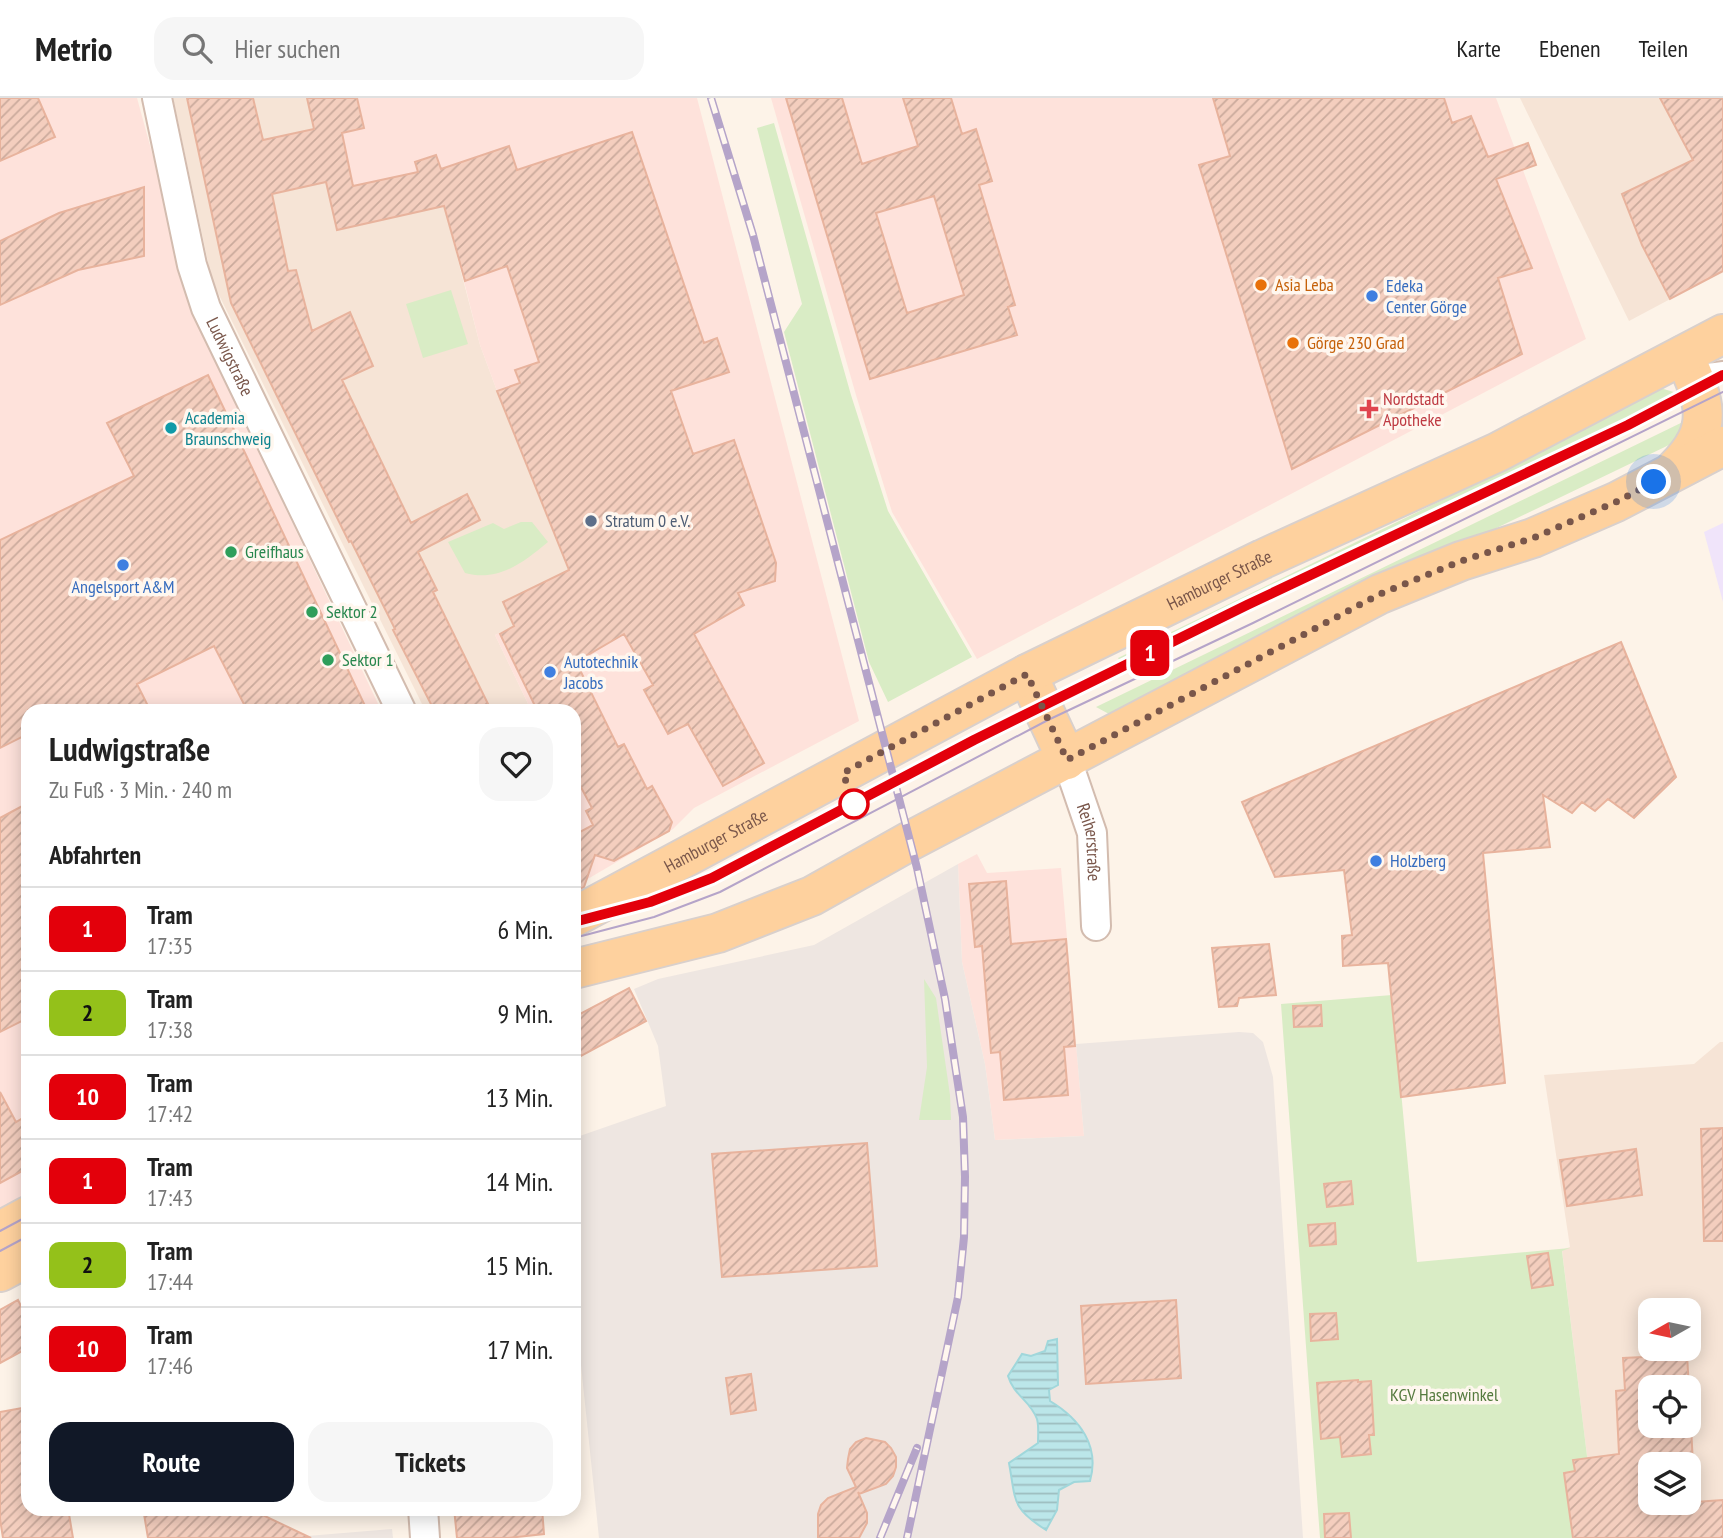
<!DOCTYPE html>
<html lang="de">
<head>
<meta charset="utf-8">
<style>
	body { margin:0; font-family:"PT Sans Narrow",sans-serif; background:#f6f6f6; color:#222; height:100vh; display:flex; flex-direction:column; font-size:26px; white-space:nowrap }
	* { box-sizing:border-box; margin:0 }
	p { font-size:23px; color:#767676 }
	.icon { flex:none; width:38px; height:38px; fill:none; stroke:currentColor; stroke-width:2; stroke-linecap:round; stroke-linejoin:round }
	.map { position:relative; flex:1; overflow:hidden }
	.side { position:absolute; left:21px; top:606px; width:560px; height:812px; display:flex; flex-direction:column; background:#fff; border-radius:21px; box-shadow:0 4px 18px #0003 }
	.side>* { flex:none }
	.badge { padding:0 14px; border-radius:10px; font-size:24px; line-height:46px }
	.needle { width:46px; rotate:261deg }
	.buttons { position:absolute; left:1638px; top:1200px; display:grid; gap:14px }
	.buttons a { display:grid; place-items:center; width:63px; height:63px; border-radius:14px; background:#fff; box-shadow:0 4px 18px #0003; font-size:35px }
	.you { position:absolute; width:35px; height:35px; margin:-18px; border:5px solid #fff; border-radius:50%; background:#1a73e8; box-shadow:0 0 0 10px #1a73e833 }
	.map>.badge { position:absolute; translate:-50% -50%; box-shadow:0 0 0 4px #fff }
	h2 { padding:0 28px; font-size:26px; line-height:63px }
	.round { display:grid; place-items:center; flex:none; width:74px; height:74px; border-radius:21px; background:#f6f6f6 }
	.head { display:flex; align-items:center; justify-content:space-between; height:119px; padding:0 28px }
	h1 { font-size:33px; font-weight:600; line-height:52px }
	.action { display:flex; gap:14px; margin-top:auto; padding:14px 28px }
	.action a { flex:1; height:80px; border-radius:21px; background:#111827; color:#fff; font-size:28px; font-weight:600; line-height:80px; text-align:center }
	.action a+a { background:#f6f6f6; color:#222 }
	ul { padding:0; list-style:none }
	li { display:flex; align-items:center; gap:21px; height:84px; padding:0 28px; border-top:2px solid #e0e0e0 }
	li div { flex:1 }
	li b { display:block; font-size:26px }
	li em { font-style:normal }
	li .badge { min-width:77px; font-weight:700; text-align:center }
	header { display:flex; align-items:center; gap:42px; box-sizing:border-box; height:98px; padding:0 35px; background:#fff; border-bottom:2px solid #e0e0e0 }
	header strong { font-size:33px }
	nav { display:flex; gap:38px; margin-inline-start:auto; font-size:24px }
	.search { width:490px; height:63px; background:#f6f6f6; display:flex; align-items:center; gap:18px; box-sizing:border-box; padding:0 24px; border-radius:21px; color:#767676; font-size:26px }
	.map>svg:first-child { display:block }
	.residential { fill:#f6e4d6; fill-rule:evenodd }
	.commercial { fill:#fee2db }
	.industrial { fill:#eee6e1 }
	.education { fill:#f0e4fa }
	.green { fill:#d9ecc5 }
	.water { fill:url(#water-rules); stroke:#a0d7db; stroke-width:2 }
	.building { fill:url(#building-hatch); stroke:#e8b39d; stroke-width:2; fill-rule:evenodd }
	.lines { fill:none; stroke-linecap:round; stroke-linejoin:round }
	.service-casing { stroke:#d3bcaf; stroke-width:18 }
	.minor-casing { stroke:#d3bcaf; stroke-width:32 }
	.primary-casing { stroke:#d9d0cc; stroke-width:42 }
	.service { stroke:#fff; stroke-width:14 }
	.minor { stroke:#fff; stroke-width:28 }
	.primary { stroke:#fed19e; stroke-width:38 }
	.tram { stroke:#b5a4c9; stroke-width:2 }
	.rail-casing { stroke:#b5a4c9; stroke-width:8 }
	.rail { stroke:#fff7ef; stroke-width:5; stroke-dasharray:16; stroke-linecap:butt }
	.line-casing { stroke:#fff; stroke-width:16 }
	.line { stroke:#e3000b; stroke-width:10 }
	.walk { stroke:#79564a; stroke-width:7; stroke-dasharray:0 12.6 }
	.food-dot { fill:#e8710a; stroke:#fff7ef; stroke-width:2.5 }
	.shop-dot { fill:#3f7fe0; stroke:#fff7ef; stroke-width:2.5 }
	.health-dot { fill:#e0444e; stroke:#fff7ef; stroke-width:2.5 }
	.culture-dot { fill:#0f9aa8; stroke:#fff7ef; stroke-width:2.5 }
	.service-dot { fill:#5c6f8a; stroke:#fff7ef; stroke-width:2.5 }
	.leisure-dot { fill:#2e9e5b; stroke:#fff7ef; stroke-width:2.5 }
	.stop-dot { fill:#fff; stroke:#e3000b; stroke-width:3.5 }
	.labels { text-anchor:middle; stroke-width:7; stroke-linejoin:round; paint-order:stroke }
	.food-label { font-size:18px; fill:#c56008; stroke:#fff7ef; text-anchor:start }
	.shop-label { font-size:18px; fill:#366cbe; stroke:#fff7ef; text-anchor:start }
	.street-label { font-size:18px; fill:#79564a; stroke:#fff7ef }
	.health-label { font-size:18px; fill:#be3a42; stroke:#fff7ef; text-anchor:start }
	.culture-label { font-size:18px; fill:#0d838f; stroke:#fff7ef; text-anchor:start }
	.service-label { font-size:18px; fill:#4e5e75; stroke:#fff7ef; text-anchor:start }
	.leisure-label { font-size:18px; fill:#27864d; stroke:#fff7ef; text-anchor:start }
	.park-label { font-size:18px; fill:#557a3e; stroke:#fff7ef }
</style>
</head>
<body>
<header>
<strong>Metrio</strong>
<div class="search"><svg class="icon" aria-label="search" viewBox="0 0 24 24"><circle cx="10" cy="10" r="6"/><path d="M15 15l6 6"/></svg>Hier suchen</div>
<nav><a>Karte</a><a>Ebenen</a><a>Teilen</a></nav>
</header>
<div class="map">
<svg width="1723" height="1440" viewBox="0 0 1723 1440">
	<defs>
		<pattern id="water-rules" width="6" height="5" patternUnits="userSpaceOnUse" patternTransform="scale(1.75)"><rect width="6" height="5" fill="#bbe6e9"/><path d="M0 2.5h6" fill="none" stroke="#9dbdbf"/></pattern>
		<pattern id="building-hatch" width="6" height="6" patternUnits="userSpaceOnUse" patternTransform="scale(1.75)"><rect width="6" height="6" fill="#f4cebe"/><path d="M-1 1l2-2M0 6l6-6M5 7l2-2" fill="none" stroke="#caaa9c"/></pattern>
	</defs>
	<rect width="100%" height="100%" fill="#fdf3e8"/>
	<path class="residential" d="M 173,0 L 307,0 L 337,132 L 444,108 L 480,247 L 497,293 L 572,478 L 514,528 L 495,537 L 531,612 L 425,612 L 212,183 Z
		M 1520,0 L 1723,0 L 1723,173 L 1629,223 Z
		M 1720,944 L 1723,944 L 1723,1440 L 1597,1440 L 1562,1152 L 1570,1149 L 1544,977 L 1694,966 ZM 1650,1213 L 1689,1213 L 1689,1251 L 1650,1251 ZM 1650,1290 L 1689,1290 L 1689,1328 L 1650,1328 ZM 1650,1367 L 1689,1367 L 1689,1405 L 1650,1405 Z"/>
	<path class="commercial" d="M 0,0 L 137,0 L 200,230 L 381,612 L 28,612 L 28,1095 L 0,1110 Z
		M 307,0 L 697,0 L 859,623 L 694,710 L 673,731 L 574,789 L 574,612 L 531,612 L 495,537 L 546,513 L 572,478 L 497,293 L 480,247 L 445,108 L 337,132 Z
		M 771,0 L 1496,0 L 1586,241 L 977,561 L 892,414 L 856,297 Z
		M 977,756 L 987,775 L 1061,770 L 1084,1038 L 995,1042 L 985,966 L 962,864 L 958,766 Z"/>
	<path class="industrial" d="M 958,766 L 962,864 L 985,966 L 995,1042 L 1084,1038 L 1076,946 L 1239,934 L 1253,935 L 1263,944 L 1273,979 L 1303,1440 L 599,1440 L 574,1200 L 574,1040 L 666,1008 L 658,948 L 634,891 L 658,881 L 814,847 Z
		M 392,1431 L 393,1440 L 293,1440 L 307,1438 Z"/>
	<path class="education" d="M 1723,425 L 1723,504 L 1704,434 Z"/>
	<path class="green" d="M 774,25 L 851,297 L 888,413 L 972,559 L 888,604 L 869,564 L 784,234 L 802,206 L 757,30 Z
		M 451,192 L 468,246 L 423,260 L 406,206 Z
		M 1657,289 L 1677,295 L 1678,298 L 1122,566 L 1118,560 L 1512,368 Z
		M 1689,321 L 1686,332 L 1671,346 L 1368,492 L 1127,618 L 1109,616 L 1096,609 Z
		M 521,424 L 532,424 L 548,444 C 523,465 498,484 465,475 L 448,444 L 493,425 L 504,431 Z
		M 924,881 L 936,900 L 950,997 L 951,1022 L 919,1022 L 927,969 Z
		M 1392,897 L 1417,1164 L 1570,1150 L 1562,1153 L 1597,1440 L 1320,1440 L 1281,906 Z"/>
	<path class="water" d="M 1057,1241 L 1058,1287 L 1049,1292 L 1050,1303 C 1080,1321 1100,1348 1090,1383 L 1074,1384 L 1059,1392 L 1057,1412 L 1046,1432 C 1011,1410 1016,1403 1009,1365 L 1038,1345 C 1038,1338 1039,1328 1037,1321 C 1030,1302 1014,1298 1008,1278 L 1022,1256 L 1031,1258 L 1045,1253 L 1048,1243 Z"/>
	<path class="building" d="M 0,0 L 38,0 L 55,39 L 0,63 Z
		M 187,0 L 253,0 L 263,42 L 314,31 L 307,0 L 357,0 L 364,30 L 342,35 L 353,88 L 418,74 L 415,64 L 436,57 L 441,71 L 509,48 L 517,72 L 632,34 L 704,245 L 717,240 L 729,274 L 671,293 L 693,356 L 734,342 L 776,465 L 775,483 L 738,495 L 744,507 L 694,536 L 764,665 L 723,688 L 688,626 L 668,636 L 644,592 L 653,587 L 624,536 L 576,564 L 618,649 L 624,646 L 647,691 L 652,688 L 672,724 L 669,733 L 614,763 L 595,757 L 584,789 L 574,794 L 574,737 L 593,727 L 586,713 L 592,710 L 574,676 L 574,612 L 537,612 L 500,536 L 514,528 L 503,504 L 569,472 L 497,293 L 520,285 L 515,272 L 539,264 L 507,168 L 465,183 L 444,108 L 337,132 L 326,84 L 272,96 L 288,173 L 296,172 L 312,233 L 350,214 L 373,268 L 342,282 L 411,425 L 467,396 L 480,422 L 418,454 L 437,492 L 433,494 L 491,612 L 434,612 L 393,532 L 395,531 L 351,443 L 349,444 L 231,205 Z
		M 786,0 L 842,0 L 862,66 L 918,48 L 903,0 L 951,0 L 962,36 L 976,31 L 992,83 L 979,87 L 1015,207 L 1008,209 L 1017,237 L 870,281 ZM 934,98 L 964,197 L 907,215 L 876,115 Z
		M 1213,0 L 1444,0 L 1452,25 L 1471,18 L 1488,59 L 1528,45 L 1536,67 L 1496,81 L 1532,170 L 1498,180 L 1522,256 L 1292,371 L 1199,67 L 1230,58 Z
		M 1660,0 L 1723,0 L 1723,173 L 1670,201 L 1642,147 L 1622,96 L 1693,62 Z
		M 144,89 L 144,158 L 78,172 L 0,207 L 0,143 L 59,115 Z
		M 208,277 L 367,612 L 247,612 L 214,548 L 137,586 L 150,612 L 28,612 L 28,636 L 0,650 L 0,442 L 134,378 L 107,325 Z
		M 1621,544 L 1676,679 L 1634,720 L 1608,701 L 1595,713 L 1582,704 L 1572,715 L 1543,697 L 1550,749 L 1483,755 L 1505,985 L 1401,999 L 1388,865 L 1343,868 L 1342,838 L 1352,837 L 1344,772 L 1275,779 L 1242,704 Z
		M 28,705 L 28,920 L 0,934 L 0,720 Z
		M 1006,783 L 1011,846 L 1066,841 L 1075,948 L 1064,949 L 1068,997 L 1004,1002 L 1000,954 L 991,955 L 982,848 L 975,849 L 969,786 Z
		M 1269,846 L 1276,897 L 1239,900 L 1237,908 L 1219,909 L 1212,850 Z
		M 629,890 L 646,923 L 581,958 L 574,945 L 574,919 Z
		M 1321,907 L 1322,928 L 1294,929 L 1293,908 Z
		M 0,994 L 16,1024 L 28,1017 L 28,1070 L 0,1085 Z
		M 1723,1030 L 1723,1143 L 1704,1143 L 1701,1031 Z
		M 867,1045 L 877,1168 L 722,1179 L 712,1056 Z
		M 1636,1051 L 1642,1097 L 1567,1108 L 1560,1062 Z
		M 1351,1083 L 1353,1106 L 1327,1109 L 1324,1086 Z
		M 1335,1125 L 1336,1146 L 1310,1148 L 1308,1127 Z
		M 1548,1155 L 1553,1187 L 1532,1190 L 1527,1158 Z
		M 18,1202 L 28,1222 L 28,1250 L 0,1265 L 0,1212 Z
		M 1176,1202 L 1181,1280 L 1086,1286 L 1081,1208 Z
		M 1336,1215 L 1338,1241 L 1311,1243 L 1310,1216 Z
		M 1687,1257 L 1689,1290 L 1650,1290 L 1650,1328 L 1689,1328 L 1689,1291 L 1695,1404 L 1723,1402 L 1723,1440 L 1573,1440 L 1564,1375 L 1575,1373 L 1573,1362 L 1619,1356 L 1616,1293 L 1625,1292 L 1623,1260 ZM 1650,1367 L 1689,1367 L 1689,1405 L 1650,1405 Z
		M 751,1276 L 756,1312 L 731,1316 L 726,1280 Z
		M 1358,1282 L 1358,1284 L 1371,1283 L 1374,1337 L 1369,1337 L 1371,1356 L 1342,1359 L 1340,1339 L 1321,1341 L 1317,1285 Z
		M 28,1309 L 28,1410 L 68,1410 L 73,1440 L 3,1440 L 0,1421 L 0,1314 Z
		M 866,1340 L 885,1344 L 891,1350 L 896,1359 L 896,1369 L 893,1378 L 886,1386 L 859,1396 L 858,1394 L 867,1415 L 867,1425 L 859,1440 L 818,1440 L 818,1416 L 821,1407 L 828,1400 L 856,1389 L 847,1370 L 848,1361 L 850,1351 L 856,1344 Z
		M 143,1410 L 248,1410 L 311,1440 L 148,1440 Z
		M 454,1410 L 542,1410 L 544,1436 L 508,1440 L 457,1440 Z
		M 1349,1415 L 1351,1440 L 1325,1440 L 1324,1416 Z"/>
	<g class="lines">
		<defs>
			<path id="service" d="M 1693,275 L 1723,271"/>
			<g id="minor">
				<path id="s1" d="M 157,0 L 192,167 L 206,210 L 401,612"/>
				<path id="s2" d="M 1067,662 L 1092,735 L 1096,828"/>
				<path d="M 423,1410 L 425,1440"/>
			</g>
			<g id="primary">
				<path d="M 1675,371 C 1716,330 1705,304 1684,257"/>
				<path d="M 1027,576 L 1067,662"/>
				<path id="s3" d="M 574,819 L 1027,576 L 1263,461 L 1498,354 L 1723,236"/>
				<path d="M 574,871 L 718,835 L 812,798 L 910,743 L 1380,496 L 1461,463 L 1533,440 L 1616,404 L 1723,348"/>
				<path d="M 0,1133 L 28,1118"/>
				<path d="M 0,1174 L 28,1159"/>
			</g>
		</defs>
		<use href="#service" class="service-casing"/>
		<use href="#minor" class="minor-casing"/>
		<use href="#primary" class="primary-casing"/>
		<use href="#service" class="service"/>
		<use href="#minor" class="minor"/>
		<use href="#primary" class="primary"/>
		<path class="tram" d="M 574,824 L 650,804 L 712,780 L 974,642 L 1087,586 L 1628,327 L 1723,277
			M 574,840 L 654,819 L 720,794 L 1048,622 L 1253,525 L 1723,294
			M 0,1133 L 28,1118
			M 0,1153 L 28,1138"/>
		<defs>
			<path id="rail" d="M 711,0 L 753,137 L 917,770 L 945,901 L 963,1019 L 965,1079 L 964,1139 L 958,1199 L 907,1440
				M 880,1440 L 917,1350"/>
		</defs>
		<use href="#rail" class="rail-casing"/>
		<use href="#rail" class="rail"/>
	</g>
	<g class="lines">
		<defs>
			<path id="line" d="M 574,824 L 650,804 L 712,780 L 974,642 L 1087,586 L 1247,507 L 1628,327 L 1723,277"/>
		</defs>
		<use href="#line" class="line-casing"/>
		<use href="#line" class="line"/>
		<path class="walk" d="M 854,706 L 843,675 L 1027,576 L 1067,662 L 1380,496 L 1461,463 L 1533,440 L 1616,404 L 1654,384"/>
	</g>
	<g class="food-dot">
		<circle cx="1261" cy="187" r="7"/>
		<circle cx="1293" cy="245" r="7"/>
	</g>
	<g class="shop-dot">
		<circle cx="1372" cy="198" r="7"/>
		<circle cx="123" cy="467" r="7"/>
		<circle cx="550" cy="574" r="7"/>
		<circle cx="1376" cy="763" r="7"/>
	</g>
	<path class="health-dot" d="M1365.5 300.5h7v7h7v7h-7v7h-7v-7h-7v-7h7z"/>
	<circle class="culture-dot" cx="171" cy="330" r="7"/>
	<circle class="service-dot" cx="591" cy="423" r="7"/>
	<g class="leisure-dot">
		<circle cx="231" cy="454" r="7"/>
		<circle cx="312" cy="514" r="7"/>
		<circle cx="328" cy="562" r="7"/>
	</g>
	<circle class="stop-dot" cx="854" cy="706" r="14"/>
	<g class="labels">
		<g class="food-label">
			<text x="1275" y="193">Asia Leba</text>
			<text x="1307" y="251">Görge 230 Grad</text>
		</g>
		<g class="shop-label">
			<text x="1386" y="194">Edeka<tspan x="1386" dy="21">Center Görge</tspan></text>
			<text x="123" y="495" text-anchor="middle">Angelsport A&amp;M</text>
			<text x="564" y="570">Autotechnik<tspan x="564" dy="21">Jacobs</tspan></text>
			<text x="1390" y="769">Holzberg</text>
		</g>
		<g class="street-label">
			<text dy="6" stroke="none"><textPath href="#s1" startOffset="270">Ludwigstraße</textPath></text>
			<text dy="6" stroke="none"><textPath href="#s3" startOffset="728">Hamburger Straße</textPath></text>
			<text dy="6" stroke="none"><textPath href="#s3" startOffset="161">Hamburger Straße</textPath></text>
			<text dy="6" stroke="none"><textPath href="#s2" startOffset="86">Reiherstraße</textPath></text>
		</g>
		<g class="health-label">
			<text x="1383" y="307">Nordstadt<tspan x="1383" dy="21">Apotheke</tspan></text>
		</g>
		<g class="culture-label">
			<text x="185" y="326">Academia<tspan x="185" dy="21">Braunschweig</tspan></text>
		</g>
		<g class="service-label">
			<text x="605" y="429">Stratum 0 e.V.</text>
		</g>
		<g class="leisure-label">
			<text x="245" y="460">Greifhaus</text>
			<text x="326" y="520">Sektor 2</text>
			<text x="342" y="568">Sektor 1</text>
		</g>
		<g class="park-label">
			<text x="1444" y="1303">KGV Hasenwinkel</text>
		</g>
	</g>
</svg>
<div class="buttons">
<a><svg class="needle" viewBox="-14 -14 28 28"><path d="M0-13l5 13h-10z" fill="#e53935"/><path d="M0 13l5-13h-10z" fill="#767676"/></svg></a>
<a><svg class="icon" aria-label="locate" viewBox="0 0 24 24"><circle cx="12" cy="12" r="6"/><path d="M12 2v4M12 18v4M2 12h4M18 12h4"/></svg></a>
<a><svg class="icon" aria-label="layers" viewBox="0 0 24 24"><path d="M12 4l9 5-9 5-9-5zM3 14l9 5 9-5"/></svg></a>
</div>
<div class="you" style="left:1654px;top:384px"></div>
<b class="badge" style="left:1150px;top:555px;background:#e3000b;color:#fff">1</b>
<section class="side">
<div class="head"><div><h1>Ludwigstraße</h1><p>Zu Fuß · 3 Min. · 240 m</p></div><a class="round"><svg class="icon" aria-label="heart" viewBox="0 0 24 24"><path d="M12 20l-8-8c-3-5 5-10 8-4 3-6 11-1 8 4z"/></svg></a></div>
<h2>Abfahrten</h2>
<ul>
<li><span class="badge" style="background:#e3000b;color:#fff">1</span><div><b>Tram</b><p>17:35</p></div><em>6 Min.</em></li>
<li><span class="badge" style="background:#94c11a;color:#111">2</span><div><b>Tram</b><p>17:38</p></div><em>9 Min.</em></li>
<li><span class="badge" style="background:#e3000b;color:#fff">10</span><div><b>Tram</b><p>17:42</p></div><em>13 Min.</em></li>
<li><span class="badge" style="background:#e3000b;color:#fff">1</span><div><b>Tram</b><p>17:43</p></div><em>14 Min.</em></li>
<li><span class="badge" style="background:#94c11a;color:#111">2</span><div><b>Tram</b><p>17:44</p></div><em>15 Min.</em></li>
<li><span class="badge" style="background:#e3000b;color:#fff">10</span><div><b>Tram</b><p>17:46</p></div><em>17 Min.</em></li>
</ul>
<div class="action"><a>Route</a><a>Tickets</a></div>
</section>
</div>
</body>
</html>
